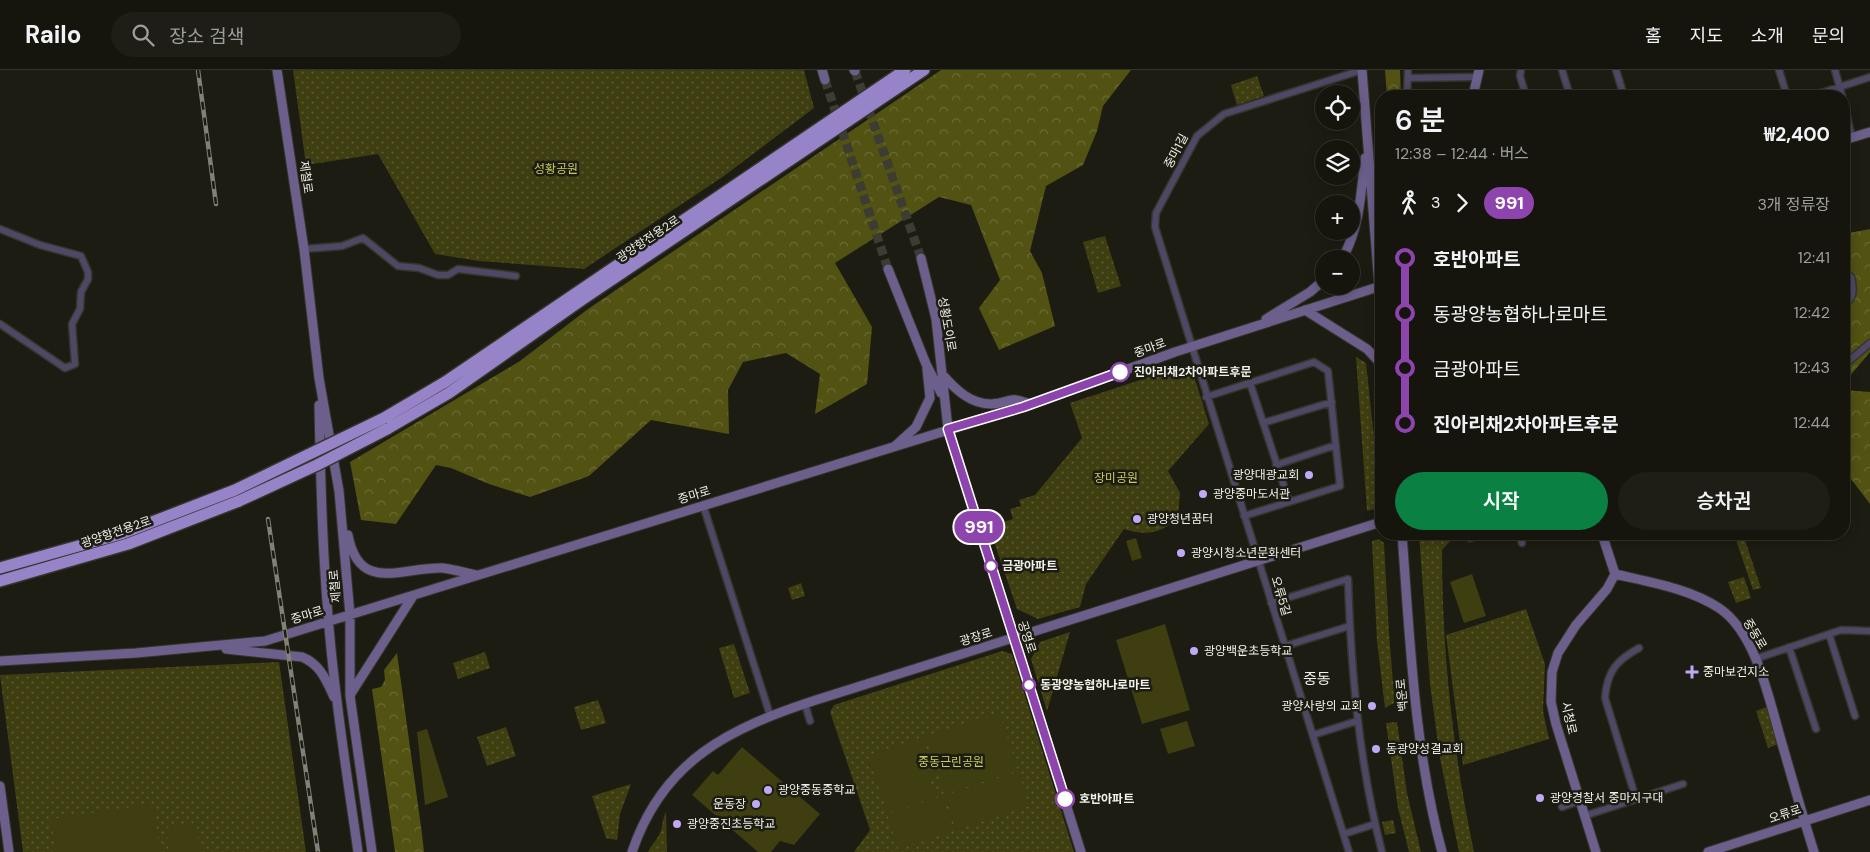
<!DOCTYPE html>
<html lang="ko">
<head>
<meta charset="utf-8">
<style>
	body { margin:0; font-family:"DM Sans","Noto Sans KR",sans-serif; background:#1e1e17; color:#f1f3f6; height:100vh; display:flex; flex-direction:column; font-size:19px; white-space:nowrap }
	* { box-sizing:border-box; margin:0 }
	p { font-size:16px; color:#9d9f9e }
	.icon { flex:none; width:28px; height:28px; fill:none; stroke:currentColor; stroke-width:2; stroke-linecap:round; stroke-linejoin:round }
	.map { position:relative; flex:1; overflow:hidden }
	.sheet { position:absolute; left:1375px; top:20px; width:475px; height:450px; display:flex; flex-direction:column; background:#15150e; border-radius:20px; box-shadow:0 2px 12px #0003,0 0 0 1px #34342e }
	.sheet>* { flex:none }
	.badge { padding:0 10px; border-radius:16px; font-size:18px; line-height:32px }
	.fabs { position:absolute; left:1315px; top:15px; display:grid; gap:10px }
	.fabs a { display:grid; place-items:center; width:45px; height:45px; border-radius:50%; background:#15150e; box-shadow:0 2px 12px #0003,0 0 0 1px #34342e; font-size:25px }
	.map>.badge { position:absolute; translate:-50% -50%; box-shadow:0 0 0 2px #fff }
	.legs { display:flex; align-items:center; gap:8px; height:55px; padding:0 20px; font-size:16px }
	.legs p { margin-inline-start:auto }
	.head { display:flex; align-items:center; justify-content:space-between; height:85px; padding:0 20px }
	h1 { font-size:28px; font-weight:600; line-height:38px }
	.cta { display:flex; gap:10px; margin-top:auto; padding:10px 20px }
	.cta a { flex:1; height:58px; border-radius:30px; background:#0b8043; color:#fff; font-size:20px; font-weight:600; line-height:58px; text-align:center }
	.cta a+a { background:#1e1e17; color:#f1f3f6 }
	ul { padding:0 20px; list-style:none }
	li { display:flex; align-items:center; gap:18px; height:55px; font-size:19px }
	li i { display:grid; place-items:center; width:8px; height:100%; margin:0 6px; background:currentColor }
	li i::after { content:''; width:12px; height:12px; margin:-6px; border:4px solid; border-radius:50%; background:#15150e }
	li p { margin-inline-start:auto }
	li:first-child i { background:linear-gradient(#0000 50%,currentColor 0) }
	li:last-child i { background:linear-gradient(currentColor 50%,#0000 0) }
	header { display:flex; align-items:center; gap:30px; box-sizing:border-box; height:70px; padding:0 25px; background:#15150e; border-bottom:1px solid #34342e }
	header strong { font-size:24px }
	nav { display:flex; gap:28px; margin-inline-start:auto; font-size:18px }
	.search { width:350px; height:45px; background:#1e1e17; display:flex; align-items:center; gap:12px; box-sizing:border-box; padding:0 18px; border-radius:28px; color:#9d9f9e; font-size:19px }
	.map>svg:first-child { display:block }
	.grass { fill:url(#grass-dots) }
	.forest { fill:url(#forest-crowns) }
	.pitch { fill:#3e3e11 }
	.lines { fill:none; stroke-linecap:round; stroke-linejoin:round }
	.secondary-tunnel { stroke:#3c3c32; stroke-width:9; stroke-dasharray:9 4.5; stroke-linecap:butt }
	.street-casing { stroke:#35362c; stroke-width:9 }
	.secondary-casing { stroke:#35362c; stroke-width:11 }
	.highway-casing { stroke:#35362c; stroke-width:14 }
	.street { stroke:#4f4763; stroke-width:6 }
	.secondary { stroke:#6c5f8b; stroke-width:9 }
	.highway { stroke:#9783c8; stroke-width:11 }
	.rail-casing { stroke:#818178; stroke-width:4.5 }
	.rail { stroke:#1c1c12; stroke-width:2.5; stroke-dasharray:8; stroke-linecap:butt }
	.highway-bridge-casing { stroke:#35362c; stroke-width:14; stroke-linecap:butt }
	.highway-bridge { stroke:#9783c8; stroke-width:11 }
	.line-1-casing { stroke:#fff; stroke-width:11 }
	.line-1 { stroke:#8e44ad; stroke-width:8 }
	.stop-1-dot { fill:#fff; stroke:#8e44ad; stroke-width:2.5 }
	.poi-dot { fill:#bfa9f4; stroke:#1c1c12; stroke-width:2 }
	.labels { text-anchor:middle; stroke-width:5; stroke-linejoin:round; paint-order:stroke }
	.street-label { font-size:12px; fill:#f0f1ea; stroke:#1c1c12 }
	.park-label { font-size:12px; fill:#cacb5d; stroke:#1c1c12 }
	.stop-label { font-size:12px; font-weight:bold; fill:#f0f1ea; stroke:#1c1c12; text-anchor:start }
	.poi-label { font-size:12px; fill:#f0f1ea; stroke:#1c1c12; text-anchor:start }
	.quarter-label { font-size:15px; fill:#f0f1ea; stroke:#1c1c12 }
</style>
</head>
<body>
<header>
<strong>Railo</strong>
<div class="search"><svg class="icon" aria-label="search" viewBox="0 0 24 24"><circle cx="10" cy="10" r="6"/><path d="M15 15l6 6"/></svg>장소 검색</div>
<nav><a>홈</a><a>지도</a><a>소개</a><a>문의</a></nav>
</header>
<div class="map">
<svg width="1870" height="782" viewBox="0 0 1870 782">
	<defs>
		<pattern id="grass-dots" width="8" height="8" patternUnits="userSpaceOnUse" patternTransform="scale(1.25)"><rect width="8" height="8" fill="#3e3e11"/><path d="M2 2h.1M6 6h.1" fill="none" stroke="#5a5a34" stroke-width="1.8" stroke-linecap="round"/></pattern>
		<pattern id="forest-crowns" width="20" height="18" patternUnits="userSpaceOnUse" patternTransform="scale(1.25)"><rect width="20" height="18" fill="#525213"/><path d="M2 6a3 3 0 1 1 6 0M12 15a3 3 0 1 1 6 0" fill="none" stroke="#6b6b36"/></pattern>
	</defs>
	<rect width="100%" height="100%" fill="#1c1c12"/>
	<path class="grass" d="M 293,0 L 804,0 L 814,38 L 724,106 L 584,199 L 479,191 L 435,184 L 378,84 L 306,95 Z
		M 1257,6 L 1264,26 L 1237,35 L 1231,15 Z
		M 1105,166 L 1121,216 L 1098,223 L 1083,172 Z
		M 1356,287 L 1366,293 L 1381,432 L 1378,438 L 1367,441 Z
		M 1183,296 L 1193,303 L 1209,354 L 1168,401 L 1180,423 L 1178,446 C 1164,464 1145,466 1124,459 L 1086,514 L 1080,537 L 1038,549 L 1017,539 L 989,457 L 1013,449 L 1010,439 L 1021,436 L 1019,430 L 1035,425 L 1082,368 L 1070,333 Z
		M 1419,464 L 1454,464 L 1455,466 L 1442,480 C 1442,582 1453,683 1474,782 L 1459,782 L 1440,688 L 1430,614 Z
		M 1734,464 L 1743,464 L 1761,518 L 1753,520 Z
		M 1379,469 L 1384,473 L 1389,563 L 1394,625 L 1394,633 L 1385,638 L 1377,571 L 1372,471 Z
		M 1744,507 L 1751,528 L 1736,533 L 1728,512 Z
		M 801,513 L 805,526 L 792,530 L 788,518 Z
		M 1526,539 L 1545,594 L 1543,641 L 1549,669 L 1463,695 L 1446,565 Z
		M 1070,562 L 1047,641 L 1031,589 L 1040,572 Z
		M 734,574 L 750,623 L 734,628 L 719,578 Z
		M 1002,581 L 1012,584 L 1074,782 L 854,782 L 870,760 L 830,642 L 834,635 Z
		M 485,582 L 490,598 L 458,609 L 453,593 Z
		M 279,592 L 306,782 L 23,782 L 0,605 Z
		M 598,630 L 606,653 L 581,660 L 574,637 Z
		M 1769,636 L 1781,673 L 1768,678 L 1756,641 Z
		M 1397,652 L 1407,723 L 1421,782 L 1409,782 L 1398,738 L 1386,653 Z
		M 506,657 L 516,686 L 487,696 L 477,667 Z
		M 631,714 L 620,744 L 617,770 L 606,768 L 592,726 Z
		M 666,742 L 667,782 L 648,782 C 651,775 656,771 659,765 C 663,758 662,749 666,742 Z
		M 1393,750 L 1396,763 L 1385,765 L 1382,752 Z"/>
	<path class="forest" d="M 941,0 L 1131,0 L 1103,36 L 1097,61 L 1083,95 L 1046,116 L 1030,181 L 1042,203 L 1055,256 L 999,280 L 979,238 L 1000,210 L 971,135 L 939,127 L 835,193 L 872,257 L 867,314 L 815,344 L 820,304 L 786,283 L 743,292 L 728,320 L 729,364 L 651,350 L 589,406 L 530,427 L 489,414 L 451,398 L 436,395 L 396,454 L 361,450 L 350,392 L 520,291 L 588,239 Z
		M 1385,0 L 1400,0 L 1401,26 L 1387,26 Z
		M 1870,159 L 1870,282 L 1844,313 L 1844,164 Z
		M 1844,320 L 1870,322 L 1870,434 L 1851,409 L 1844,406 Z
		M 397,583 L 422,764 L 424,782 L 395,782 L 372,619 L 381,617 L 385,610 L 384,600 Z"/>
	<path class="pitch" d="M 1136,468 L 1142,488 L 1132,491 L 1126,471 Z
		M 1472,504 L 1486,546 L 1464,553 L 1450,512 Z
		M 1165,554 L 1190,640 L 1142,654 L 1116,570 Z
		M 1000,643 L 1018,701 L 944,724 L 926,666 Z
		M 1187,651 L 1195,676 L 1168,684 L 1160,659 Z
		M 427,659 L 448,727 L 425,735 L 417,662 Z
		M 923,667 L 935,705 L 929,707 L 935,727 L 887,742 L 868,685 Z
		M 742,677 L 820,744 L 794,775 L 780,771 L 771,782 L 758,782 L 692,725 L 713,701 L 718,705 Z
		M 1019,702 L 1029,736 L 956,760 L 945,725 Z
		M 942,726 L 954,760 L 898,778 L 887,744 Z
		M 153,734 L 160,782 L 56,782 L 51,749 Z
		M 196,753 L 200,782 L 169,782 L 166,758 Z"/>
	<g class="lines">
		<path class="secondary-tunnel" d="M 855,1 L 921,188
			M 825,10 L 888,199"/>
		<defs>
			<path id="street" d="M 1521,0 L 1520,6 L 1526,26
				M 1562,0 L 1570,26
				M 1616,0 L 1624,26
				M 1779,0 L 1787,26
				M 1835,0 L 1842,26
				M 1409,8 L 1475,7
				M 1407,26 L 1408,0
				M 1812,26 L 1870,7
				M 1844,34 L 1852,68
				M 0,159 L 40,175 L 81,186 L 88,202 L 88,209 L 81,222 L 80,239 L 72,254 L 75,294 L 65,298 L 0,254
				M 304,179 L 342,176 L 363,168 L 398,196 L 419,198 L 438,205 L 448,205 L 458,199 L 516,206
				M 1844,204 L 1851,207 C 1854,219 1854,228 1844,236
				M 1844,295 L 1870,273
				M 1250,313 L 1289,431
				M 1206,327 L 1314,292 L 1328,301 L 1340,416 L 1244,446
				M 1263,353 L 1332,332
				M 1276,395 L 1336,375
				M 703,435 L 770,645
				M 1519,464 L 1522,473
				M 1470,468 L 1484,464
				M 1271,533 L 1348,509 C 1351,601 1359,693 1382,782
				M 1829,564 L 1855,646
				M 1285,576 L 1350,556
				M 1789,577 L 1816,659
				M 1755,589 L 1841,560 L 1870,561
				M 805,634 L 810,651
				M 1313,665 L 1357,651
				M 1636,729 L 1605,628 C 1607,601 1617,590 1639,578
				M 1562,737 L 1579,731
				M 1584,746 L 1683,714
				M 1344,764 L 1375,754
				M 1349,782 L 1155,157 L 1156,143 L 1197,66 L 1224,44 L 1362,0"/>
			<path id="secondary" d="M 277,0 L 304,179 L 319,308 L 339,421 L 350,545 L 350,626 L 372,782
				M 822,0 L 825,10
				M 854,0 L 855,1
				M 1362,0 L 1381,241
				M 1473,26 L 1479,0
				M 1844,70 L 1870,62
				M 921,188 L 936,249 L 948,359 L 1081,782
				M 1342,189 C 1360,158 1361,122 1365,88
				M 888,199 L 926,294 L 941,323
				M 1305,240 L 1367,279 L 1381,294
				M 1266,249 L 1310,222 L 1324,210
				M 942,304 C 955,319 970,334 991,334 C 1012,333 1006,325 1030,334
				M 319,335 C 321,434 324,533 337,631 C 343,682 351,732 358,782
				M 895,376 L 916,357 L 930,328 L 927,299
				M 1402,464 C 1410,570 1414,678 1442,782
				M 1602,464 L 1615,504 C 1649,512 1688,518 1719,538 C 1758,564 1770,635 1783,677 C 1793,712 1803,747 1814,782
				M 348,465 C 359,524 402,497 442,498 C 453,499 466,503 476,505
				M 226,579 L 302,587 C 320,594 326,610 334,627
				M 0,591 L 136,583 L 265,571 L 1023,337 L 1175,282 L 1381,216
				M 350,625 L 413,526
				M 0,716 L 9,782
				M 632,782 C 663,690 730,658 816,630 L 1381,452
				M 1596,782 L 1556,654 L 1551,632 L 1552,602 L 1558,583 L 1576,555 L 1607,519 L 1615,504
				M 1708,782 L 1870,730"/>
			<path id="highway" d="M 384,348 L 445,312 L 905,0
				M 387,359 L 449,323 L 583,229 L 924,0
				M 0,498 L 121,464 L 235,420
				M 0,511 L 128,474 L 239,431"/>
		</defs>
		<use href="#street" class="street-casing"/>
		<use href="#secondary" class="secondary-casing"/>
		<use href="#highway" class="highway-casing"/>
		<use href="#street" class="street"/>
		<use href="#secondary" class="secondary"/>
		<use href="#highway" class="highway"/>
		<defs>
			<path id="rail" d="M 198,0 L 216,134
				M 268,449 L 318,782"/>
		</defs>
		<use href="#rail" class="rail-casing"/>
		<use href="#rail" class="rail"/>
		<defs>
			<path id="highway-bridge" d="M 235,420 L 384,348
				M 239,431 L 317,395 L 387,359"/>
		</defs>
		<use href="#highway-bridge" class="highway-bridge-casing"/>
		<use href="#highway-bridge" class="highway-bridge"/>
	</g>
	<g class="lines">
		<defs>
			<path id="line-1" d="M 1065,729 L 948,359 L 1023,337 L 1120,302"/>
		</defs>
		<use href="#line-1" class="line-1-casing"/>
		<use href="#line-1" class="line-1"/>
	</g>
	<g class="stop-1-dot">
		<circle cx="1120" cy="302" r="9"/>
		<circle cx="991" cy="496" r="6"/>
		<circle cx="1029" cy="615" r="6"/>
		<circle cx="1065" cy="729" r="9"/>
	</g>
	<g class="poi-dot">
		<circle cx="1309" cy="405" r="5"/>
		<circle cx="1203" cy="424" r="5"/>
		<circle cx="1137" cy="449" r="5"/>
		<circle cx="1181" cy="483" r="5"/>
		<circle cx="1194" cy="581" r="5"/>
		<path d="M1689.5 594.5h5v5h5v5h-5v5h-5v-5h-5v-5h5z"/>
		<circle cx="1372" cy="636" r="5"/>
		<circle cx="1376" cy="679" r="5"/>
		<circle cx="768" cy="720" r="5"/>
		<circle cx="1540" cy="728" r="5"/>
		<circle cx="756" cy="734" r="5"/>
		<circle cx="677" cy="754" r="5"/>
	</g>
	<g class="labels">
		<g class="street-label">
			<text transform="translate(1176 81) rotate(-62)" y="4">중마1길</text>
			<text transform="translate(306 107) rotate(82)" y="4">제철로</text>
			<text transform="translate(648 169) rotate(-34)" y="4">광양항전용2로</text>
			<text transform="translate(947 254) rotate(80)" y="4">성황도이로</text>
			<text transform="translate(1150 278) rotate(-20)" y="4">중마로</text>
			<text transform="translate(694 425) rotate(-17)" y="4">중마로</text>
			<text transform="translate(116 462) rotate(-19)" y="4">광양항전용2로</text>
			<text transform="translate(335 516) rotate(-95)" y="4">제철로</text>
			<text transform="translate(1281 526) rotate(73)" y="4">오류5길</text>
			<text transform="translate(307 545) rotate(-17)" y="4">중마로</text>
			<text transform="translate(1755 564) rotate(59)" y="4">중동로</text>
			<text transform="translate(976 567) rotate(-17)" y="4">광장로</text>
			<text transform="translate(1027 567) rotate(72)" y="4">공영로</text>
			<text transform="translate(1402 625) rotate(-95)" y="4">백운로</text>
			<text transform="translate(1569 648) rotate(77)" y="4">시청로</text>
			<text transform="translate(1785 744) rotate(-18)" y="4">오류로</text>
		</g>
		<g class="park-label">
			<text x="556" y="103">성황공원</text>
			<text x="1116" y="412">장미공원</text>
			<text x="951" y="696">중동근린공원</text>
		</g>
		<g class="stop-label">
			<text x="1134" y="306">진아리채2차아파트후문</text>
			<text x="1002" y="500">금광아파트</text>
			<text x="1040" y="619">동광양농협하나로마트</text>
			<text x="1079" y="733">호반아파트</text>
		</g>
		<g class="poi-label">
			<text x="1299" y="409" text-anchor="end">광양대광교회</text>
			<text x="1213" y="428">광양중마도서관</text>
			<text x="1147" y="453">광양청년꿈터</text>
			<text x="1191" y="487">광양시청소년문화센터</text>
			<text x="1204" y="585">광양백운초등학교</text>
			<text x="1703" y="606">중마보건지소</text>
			<text x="1362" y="640" text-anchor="end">광양사랑의 교회</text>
			<text x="1386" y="683">동광양성결교회</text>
			<text x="778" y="724">광양중동중학교</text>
			<text x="1550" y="732">광양경찰서 중마지구대</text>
			<text x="746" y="738" text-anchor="end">운동장</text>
			<text x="687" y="758">광양중진초등학교</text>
		</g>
		<g class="quarter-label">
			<text x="1317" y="614">중동</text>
		</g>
	</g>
</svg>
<div class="fabs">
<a><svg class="icon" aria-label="locate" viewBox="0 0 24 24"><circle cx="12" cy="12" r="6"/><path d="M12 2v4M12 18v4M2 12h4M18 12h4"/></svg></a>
<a><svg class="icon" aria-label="layers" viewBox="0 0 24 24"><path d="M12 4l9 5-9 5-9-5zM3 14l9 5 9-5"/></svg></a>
<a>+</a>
<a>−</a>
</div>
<b class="badge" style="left:979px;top:457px;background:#8e44ad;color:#fff">991</b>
<section class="sheet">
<div class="head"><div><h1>6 분</h1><p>12:38 – 12:44 · 버스</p></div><b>₩2,400</b></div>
<div class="legs"><svg class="icon" aria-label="walk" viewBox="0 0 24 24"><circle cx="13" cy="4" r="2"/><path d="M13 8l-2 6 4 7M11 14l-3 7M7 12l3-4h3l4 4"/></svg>3<svg class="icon" aria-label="forward" viewBox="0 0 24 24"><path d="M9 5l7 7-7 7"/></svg><b class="badge" style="background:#8e44ad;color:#fff">991</b><p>3개 정류장</p></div>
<ul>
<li><i style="color:#8e44ad"></i><b>호반아파트</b><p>12:41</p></li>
<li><i style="color:#8e44ad"></i><span>동광양농협하나로마트</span><p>12:42</p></li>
<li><i style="color:#8e44ad"></i><span>금광아파트</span><p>12:43</p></li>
<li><i style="color:#8e44ad"></i><b>진아리채2차아파트후문</b><p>12:44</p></li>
</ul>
<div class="cta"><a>시작</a><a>승차권</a></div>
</section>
</div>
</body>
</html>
